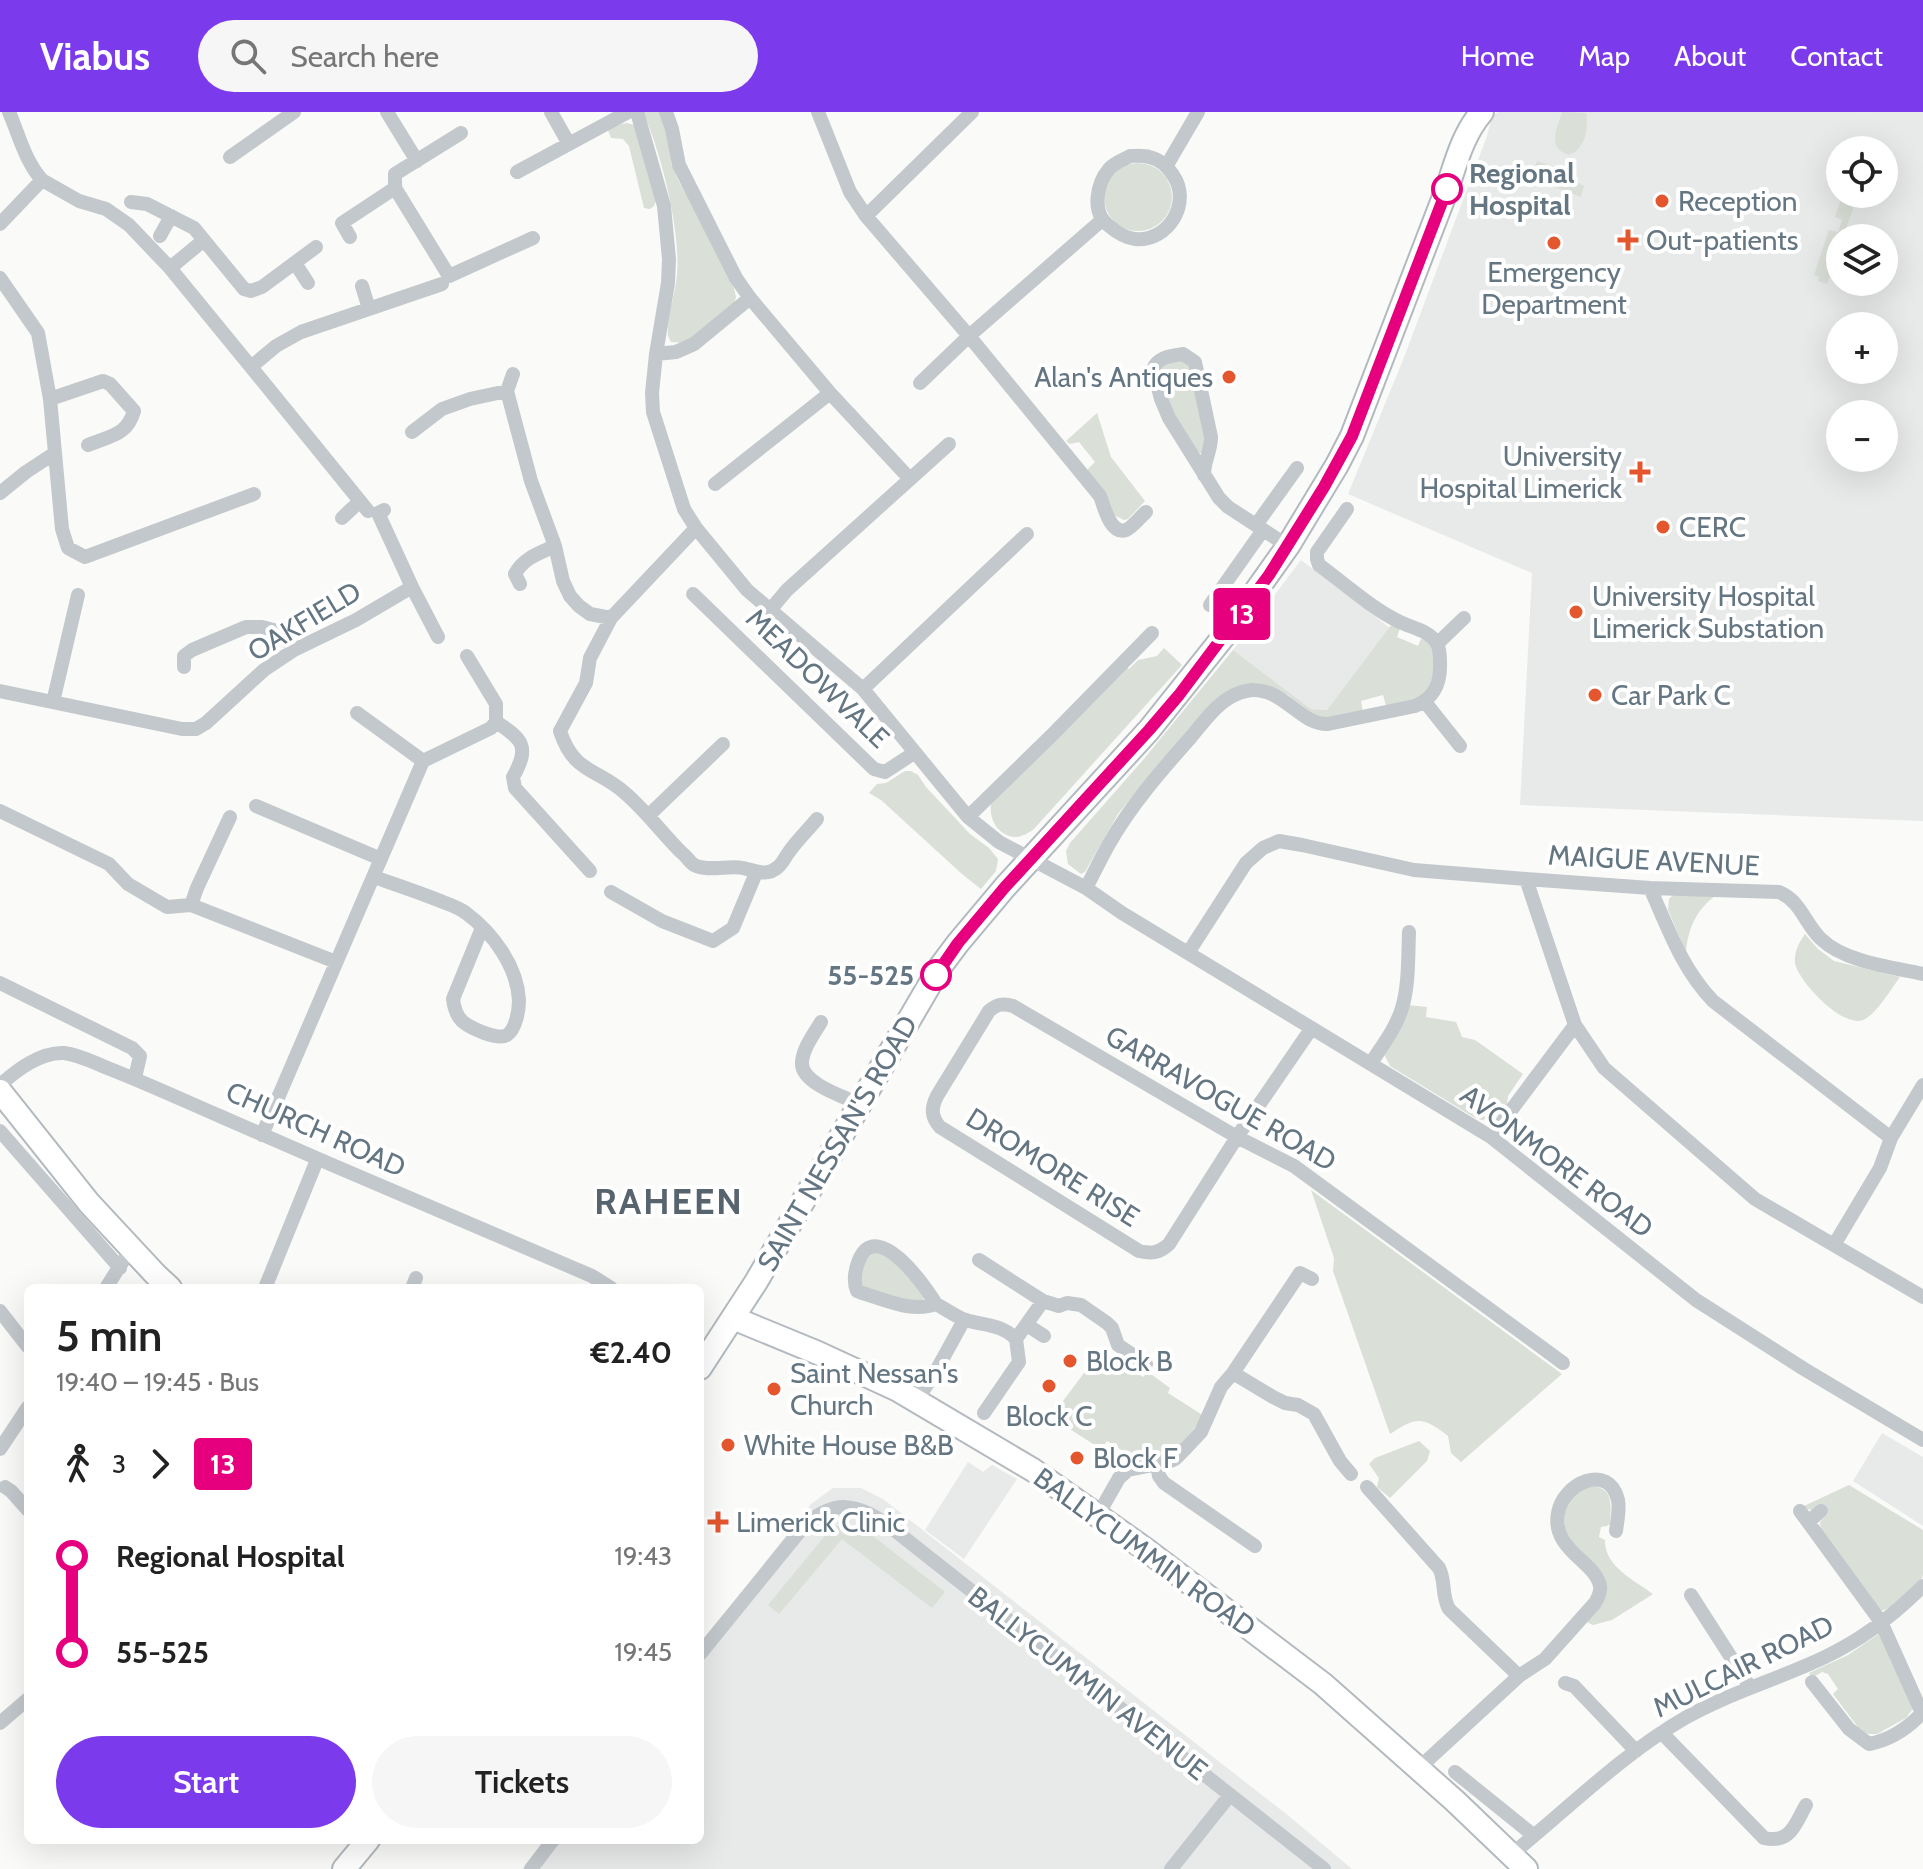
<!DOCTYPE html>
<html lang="en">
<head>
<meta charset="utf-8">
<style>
	body { margin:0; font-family:Cabin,sans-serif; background:#f6f6f6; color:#222; height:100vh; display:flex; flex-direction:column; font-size:30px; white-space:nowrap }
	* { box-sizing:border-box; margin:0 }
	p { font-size:26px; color:#767676 }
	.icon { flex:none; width:44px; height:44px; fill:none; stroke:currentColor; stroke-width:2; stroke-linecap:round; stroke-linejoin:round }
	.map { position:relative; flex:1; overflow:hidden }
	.panel { position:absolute; left:24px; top:1172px; width:680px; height:560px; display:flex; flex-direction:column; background:#fff; border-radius:12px; box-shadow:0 8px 32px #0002 }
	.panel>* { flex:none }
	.badge { padding:0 16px; border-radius:6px; font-size:28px; line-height:52px }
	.fabs { position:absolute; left:1826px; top:24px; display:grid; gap:16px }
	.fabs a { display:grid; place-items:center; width:72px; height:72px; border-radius:50%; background:#fff; box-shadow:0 8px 32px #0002; font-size:40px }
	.map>.badge { position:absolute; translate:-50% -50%; box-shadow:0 0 0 4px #fff }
	.legs { display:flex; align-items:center; gap:12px; height:88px; padding:0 32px; font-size:26px }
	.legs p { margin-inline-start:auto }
	.overview { display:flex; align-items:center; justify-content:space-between; height:136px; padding:0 32px }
	h1 { font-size:44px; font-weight:600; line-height:60px }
	.primary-button { display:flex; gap:16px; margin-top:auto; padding:16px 32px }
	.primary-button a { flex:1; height:92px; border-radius:48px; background:#7c3aed; color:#fff; font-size:32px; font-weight:600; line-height:92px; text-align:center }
	.primary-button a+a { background:#f6f6f6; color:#222 }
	ul { padding:0 32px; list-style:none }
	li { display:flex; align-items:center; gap:28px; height:96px; font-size:30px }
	li i { display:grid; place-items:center; width:12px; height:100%; margin:0 10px; background:currentColor }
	li i::after { content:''; width:20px; height:20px; margin:-10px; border:6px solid; border-radius:50%; background:#fff }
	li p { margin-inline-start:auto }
	li:first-child i { background:linear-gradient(#0000 50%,currentColor 0) }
	li:last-child i { background:linear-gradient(currentColor 50%,#0000 0) }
	header { display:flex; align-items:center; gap:48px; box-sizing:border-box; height:112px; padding:0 40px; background:#7c3aed; color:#fff }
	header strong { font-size:38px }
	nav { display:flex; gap:44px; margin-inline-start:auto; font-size:28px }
	.search { width:560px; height:72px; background:#f6f6f6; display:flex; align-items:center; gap:20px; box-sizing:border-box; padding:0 28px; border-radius:44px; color:#767676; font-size:30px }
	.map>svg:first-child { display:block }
	.built { fill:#e8e9e9; fill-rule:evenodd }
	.green { fill:#dadfd7 }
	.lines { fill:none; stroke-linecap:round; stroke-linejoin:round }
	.secondary-casing { stroke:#b3babf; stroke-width:26 }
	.street { stroke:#c3c8cc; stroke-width:14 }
	.secondary { stroke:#fff; stroke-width:22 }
	.line-1-casing { stroke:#fff; stroke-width:18 }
	.line-1 { stroke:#e6007e; stroke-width:12 }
	.stop-1-dot { fill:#fff; stroke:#e6007e; stroke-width:4 }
	.poi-dot { fill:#e4572e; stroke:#fff; stroke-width:3 }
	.labels { text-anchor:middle; stroke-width:8; stroke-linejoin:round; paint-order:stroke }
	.stop-label { font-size:28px; font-weight:bold; fill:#657683; stroke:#fff; text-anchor:start }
	.poi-label { font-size:28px; fill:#657683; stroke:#fff; text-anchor:start }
	.street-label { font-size:28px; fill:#657683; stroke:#fff }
	.district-label { font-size:36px; font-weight:bold; letter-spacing:2px; fill:#57646e; stroke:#fff }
</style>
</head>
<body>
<header>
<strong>Viabus</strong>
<div class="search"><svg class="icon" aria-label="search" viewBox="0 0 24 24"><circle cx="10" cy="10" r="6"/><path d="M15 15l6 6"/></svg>Search here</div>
<nav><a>Home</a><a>Map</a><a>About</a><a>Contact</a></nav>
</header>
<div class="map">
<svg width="1923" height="1757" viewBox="0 0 1923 1757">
	<rect width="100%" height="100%" fill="#fafaf8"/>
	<path class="built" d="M 1498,0 L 1923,0 L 1923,709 L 1520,693 L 1532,461 L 1348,382 L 1403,248 L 1487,24 L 1492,4 ZM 1840,38 L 1884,38 L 1884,82 L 1840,82 ZM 1840,126 L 1884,126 L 1884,170 L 1840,170 ZM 1840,214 L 1884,214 L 1884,258 L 1840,258 ZM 1840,302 L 1884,302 L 1884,346 L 1840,346 Z
		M 1301,448 L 1390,516 L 1327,598 L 1311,597 L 1233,538 Z
		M 1882,1321 L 1923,1345 L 1923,1414 L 1853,1369 Z
		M 968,1350 L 983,1360 L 992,1353 L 1017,1367 L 964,1447 L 925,1418 Z
		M 833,1376 L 861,1376 L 883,1387 L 1290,1705 L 1352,1757 L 522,1757 L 545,1728 L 700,1728 L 700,1533 L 811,1392 Z"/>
	<path class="green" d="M 643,0 L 660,0 L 670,31 L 671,51 L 678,68 L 706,117 L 734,176 L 736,185 L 734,192 L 685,231 L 671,230 L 668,224 C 667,203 675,183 677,163 C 681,119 661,40 643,0 Z
		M 1562,0 L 1586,1 C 1589,17 1585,37 1569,43 C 1546,36 1557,17 1562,0 Z
		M 627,11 L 634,13 L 656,89 L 654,94 L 650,97 L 644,96 L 629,34 L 623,27 L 611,26 L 608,18 L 615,13 Z
		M 1537,49 L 1561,57 L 1568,65 L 1584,74 L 1581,85 L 1534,67 L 1532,64 Z
		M1104 85a34 34 0 1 1 68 0a34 34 0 1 1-68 0Z
		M 1843,82 L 1858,82 L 1843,126 L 1840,126 L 1840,135 L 1827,172 L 1818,169 L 1819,165 L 1814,163 L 1829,118 L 1838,120 L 1842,108 L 1835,105 Z
		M 1183,248 L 1191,255 L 1206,328 L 1202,341 L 1198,341 L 1177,311 L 1158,258 L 1163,251 Z
		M 1097,301 L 1111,345 L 1145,389 L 1128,407 L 1124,408 L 1114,403 L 1086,359 L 1095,350 L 1079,330 L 1070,332 L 1066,329 Z
		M 1392,512 L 1400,516 L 1397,525 L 1418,534 L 1421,527 L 1426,528 L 1434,540 L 1434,571 L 1418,587 L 1386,594 L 1383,583 L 1361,589 L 1363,600 L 1326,608 L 1314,603 L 1288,583 L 1269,574 L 1231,577 L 1210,593 L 1131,686 L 1118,702 L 1085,760 L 1081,762 L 1068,752 L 1066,739 L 1070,731 L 1143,648 L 1233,538 L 1311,597 L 1327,598 Z
		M 1164,536 L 1182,553 L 1033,718 C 1028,721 1022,725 1015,725 C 998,723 989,708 991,692 L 1126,554 L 1129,557 L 1138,548 L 1157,544 Z
		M 905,659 L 911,659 L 918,663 L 926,675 L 970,722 L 989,736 L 998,747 L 996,759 L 981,777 L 962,762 L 881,688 L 869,681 L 877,672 L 886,671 Z
		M 1673,783 L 1715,784 C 1696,798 1688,817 1686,840 L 1668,798 L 1669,787 Z
		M 1805,822 L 1818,837 L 1834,849 L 1900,865 C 1891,877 1876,903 1863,908 C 1842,916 1798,869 1795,851 C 1794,839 1799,831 1805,822 Z
		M 1408,893 L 1427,895 L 1426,905 L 1456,910 L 1462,925 L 1475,928 L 1523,962 L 1508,984 L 1507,993 L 1495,1006 L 1482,1008 L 1475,1006 L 1390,954 L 1384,942 Z
		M 1311,1078 L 1562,1262 L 1461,1350 L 1451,1341 L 1448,1324 C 1422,1304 1417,1305 1390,1322 L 1333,1159 L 1334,1146 Z
		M 877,1139 L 894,1146 L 924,1185 L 923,1188 L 916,1191 L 860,1174 C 861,1159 862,1147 877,1139 Z
		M 1102,1237 L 1143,1265 L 1148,1260 L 1170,1276 L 1168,1281 L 1204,1304 L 1201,1309 L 1170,1344 L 1149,1350 L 1124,1348 L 1123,1339 L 1107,1329 L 1101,1337 L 1051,1305 Z
		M 1419,1329 L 1430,1339 L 1427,1349 L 1390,1386 L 1377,1375 L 1379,1366 L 1369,1352 L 1375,1346 Z
		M 1588,1373 C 1614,1376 1611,1389 1610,1412 L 1607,1414 L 1601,1415 L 1599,1425 L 1605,1428 C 1604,1454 1634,1468 1653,1482 L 1612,1508 L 1593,1513 L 1587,1510 C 1596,1500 1607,1490 1607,1475 C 1588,1452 1551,1422 1569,1389 C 1572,1382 1581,1378 1588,1373 Z
		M 1849,1373 L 1923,1418 C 1923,1430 1923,1451 1923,1463 C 1919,1477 1894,1496 1880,1499 L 1821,1418 L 1820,1410 L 1828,1402 L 1822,1393 C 1815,1397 1811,1401 1804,1394 Z
		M 837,1414 L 849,1414 L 869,1421 L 945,1480 L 932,1496 L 842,1427 L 779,1502 L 768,1493 L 828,1420 Z
		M 1880,1521 L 1914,1595 L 1906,1606 L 1877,1622 L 1868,1622 L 1860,1618 L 1833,1582 L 1838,1577 L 1828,1562 L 1822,1560 L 1812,1566 L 1809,1561 L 1848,1543 Z"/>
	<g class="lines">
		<defs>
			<path id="secondary" d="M 0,979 L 89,1091 L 156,1163 L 170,1176
				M 733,1206 L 818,1241 L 898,1278 L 1033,1358 L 1145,1437 L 1323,1572 L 1455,1689 L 1526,1757
				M 700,1256 L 756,1170 L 940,855 L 958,831 L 1005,775 L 1149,618 L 1224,524 L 1288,434 L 1337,353 L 1352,324 L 1447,77 C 1456,50 1463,22 1482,0
				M 344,1757 L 368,1728"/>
		</defs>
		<use href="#secondary" class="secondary-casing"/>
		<path class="street" d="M 9,0 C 19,23 25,49 42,68
			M 387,0 L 417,49
			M 551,0 L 569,32
			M 637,0 L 664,94 L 669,147 L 668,171 L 656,242 L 652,281 L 653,300 L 684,397 L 696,416 L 747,478 L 863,577 L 968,705 L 999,730 L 1086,776 L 1122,801 L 1491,1025 L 1696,1188 L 1804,1257 L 1923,1328
			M 666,0 L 672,17 L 679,53 L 736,166 L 750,186 L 830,281 L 910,367
			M 818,0 L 850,80 L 866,104 L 969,224 L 1100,384 C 1104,394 1110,423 1126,418 C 1133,415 1140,405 1146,400
			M 1130,44 C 1136,44 1143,43 1149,45 C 1159,47 1167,54 1173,63 C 1192,90 1169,130 1135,127 C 1124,126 1115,119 1108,113 C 1091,100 1097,71 1109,57 C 1114,51 1123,48 1130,44 Z
			M 230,45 L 294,0
			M 1167,53 L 1198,0
			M 517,60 L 628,0
			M 395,76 L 449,164 L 533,126
			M 131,90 L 147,92 L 194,116 L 244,177 L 251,179 L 262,175 L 316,135
			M 866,104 L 972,0
			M 0,112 L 42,68 L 79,89 L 106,97 L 129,113 L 170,156 L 204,128
			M 160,124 L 171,104
			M 350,125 L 342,111 L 395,76 L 395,62 L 461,21
			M 295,151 L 308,171
			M 170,156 L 251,255
			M 0,166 L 38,221 L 50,287 L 103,269 L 110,272 L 134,299 C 127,324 109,324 88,333
			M 362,174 L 369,197
			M 656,242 L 676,240 L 694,232 L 750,186
			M 513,262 L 507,279 L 531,369 L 555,434 L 563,469 L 570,484 L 579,494 L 590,502 L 611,506 L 696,416
			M 920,271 L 969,224 L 1102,108
			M 50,287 L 62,417 L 68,436 L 85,445 L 254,382
			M 412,320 L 442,297 L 470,287 L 507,279
			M 1204,363 C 1204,348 1211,340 1211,325 L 1195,250 L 1183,242 C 1170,244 1158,245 1153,257 L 1161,287 L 1169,306 L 1219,386 L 1228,395 L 1288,434
			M 715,372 L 830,281
			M 0,381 L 26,360 L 55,341
			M 384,398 L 378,401 L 412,475 L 438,525
			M 368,399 L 251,255 L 276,234 L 301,220 L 442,172
			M 342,406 L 360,389
			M 1256,413 L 1297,356
			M 520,472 L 515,462 C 523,446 540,441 555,434
			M 693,482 L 874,657 L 885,660 L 914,641
			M 1210,493 L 1263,418
			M 771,497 L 787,478 L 949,332
			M 611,506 L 590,546 L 586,571 L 560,619 C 574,662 597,656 625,681 C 646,699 662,721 681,740 C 685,743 690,750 694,753 C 708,760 729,753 743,756 C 756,759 767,765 778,755 C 783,751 785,745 789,740 C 797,728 808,718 817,707
			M 1437,532 L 1464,506
			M 184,555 L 184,544 L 192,538 L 246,515 L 262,515 L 281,520 L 294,538
			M 863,577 L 1027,422
			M 0,579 L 182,617 L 196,617 L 206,611 L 264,558 L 294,538 L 356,508 L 412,475
			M 53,590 L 78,483
			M 1425,590 L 1460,634
			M 357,601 L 423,649
			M 496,610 C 523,627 530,635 513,665 L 515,676 L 590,759
			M 256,694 L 381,747
			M 0,699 L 109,752 L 128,772 L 167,795 L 191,793 L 336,850
			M 648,704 L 723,632
			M 968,705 L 1052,623 L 1152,521
			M 374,765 C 397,773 421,781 443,790 C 451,793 460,796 466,801 C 493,821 517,854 519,888 C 519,898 516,917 507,923 C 498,929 470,916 462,909 C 456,903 454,895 453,887 L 482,816
			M 1526,767 L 1650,776 L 1779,780 C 1801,789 1805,812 1821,827 C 1845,850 1891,855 1923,862
			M 1086,776 C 1094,761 1101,746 1109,732 C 1131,693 1161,659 1191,625 C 1202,612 1214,595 1229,586 C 1235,582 1244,579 1252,578 C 1285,577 1300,613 1328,612 L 1415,594 C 1435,586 1441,571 1440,550 C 1440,545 1440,537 1437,532 C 1431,519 1412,516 1400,510 C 1371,496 1345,472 1319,453 L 1317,447 L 1317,440 L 1347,397
			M 1650,776 C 1668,816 1682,857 1713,889 L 1891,1026
			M 611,780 L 662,809 L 713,829 L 733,816 L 756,761
			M 191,793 L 197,776 L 230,705
			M 1188,841 L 1246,751 L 1263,736 L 1279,729 L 1302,733 L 1414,758 L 1526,767 L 1575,913 L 1491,1025
			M 0,871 L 132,936 L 140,944 L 135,966
			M 821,910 C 814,922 803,936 802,950 C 800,971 844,985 860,992
			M 1575,913 L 1604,956 L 1755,1087 L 1923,1185
			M 1311,917 L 1237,1025 L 1169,1132 C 1159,1141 1152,1142 1139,1139 L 940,1015 C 931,1005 931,996 937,984 L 989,899 C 997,892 1003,891 1013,894 L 1237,1025 L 1294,1054 L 1563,1251
			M 1371,951 C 1382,934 1396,916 1402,896 C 1409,873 1408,845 1409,820
			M 0,973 C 17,958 40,940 64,941 C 80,943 95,951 110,957 C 148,972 185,989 222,1005 C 345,1059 469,1112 592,1164 L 611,1176
			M 0,1019 L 120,1156
			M 262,1023 L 423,649 L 491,616 L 496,610 L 496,592 L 467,544
			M 1834,1133 L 1880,1056 L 1891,1026 L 1923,973
			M 979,1148 L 1043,1189 L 1016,1227 L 1019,1250 L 984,1301
			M 106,1176 L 123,1149
			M 265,1176 L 317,1048
			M 412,1176 L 416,1166
			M 1043,1189 L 1059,1194 L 1067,1191 L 1081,1193 L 1107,1211 L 1112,1216 L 1118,1233 L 1146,1252
			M 936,1192 C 926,1175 877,1105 859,1148 C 855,1158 853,1169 857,1179 L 862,1181 C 886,1188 912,1201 936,1192 C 946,1197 956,1205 966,1208 C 985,1214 1002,1212 1016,1227
			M 0,1199 L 28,1235
			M 1027,1213 L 1044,1224
			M 1233,1261 L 1273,1285 L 1285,1291 L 1298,1293 L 1314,1302 L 1340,1349 L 1351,1362
			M 917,1288 L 936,1259 L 964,1208
			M 0,1337 L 28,1295
			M 1157,1353 L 1159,1364 L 1164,1371 L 1255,1434
			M 5,1375 L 11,1379 L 28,1398
			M 1367,1375 L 1439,1456 C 1446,1469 1441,1483 1449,1497 L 1519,1564
			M 1800,1399 L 1881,1510 L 1922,1601
			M 1098,1403 L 1119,1366 L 1128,1358 L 1168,1350 L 1175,1347 L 1186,1336 L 1201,1320 L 1221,1275 L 1233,1261 L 1300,1161 L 1312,1167
			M 1808,1410 L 1821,1399
			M 1691,1483 L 1750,1575
			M 700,1542 L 804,1414 C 834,1387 857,1391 888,1413 L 1324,1757
			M 1812,1570 L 1849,1617 L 1869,1632 C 1890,1628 1908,1616 1922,1601
			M 1565,1571 L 1574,1574 L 1636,1639
			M 0,1611 L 28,1587
			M 1662,1621 L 1764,1726 C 1791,1732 1795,1712 1806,1693
			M 1419,1656 L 1519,1564 L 1545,1547 L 1595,1491 C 1598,1486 1601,1480 1600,1474 C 1596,1450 1551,1438 1558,1401 C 1563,1371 1609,1350 1618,1388 C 1620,1398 1617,1410 1616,1419
			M 1455,1660 L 1533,1723
			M 1512,1742 C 1569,1696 1621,1643 1685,1606 C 1729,1581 1779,1567 1825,1545 C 1861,1528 1895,1502 1923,1474
			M 531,1757 L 553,1728
			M 1171,1757 L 1230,1683"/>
		<use href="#secondary" class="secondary"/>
	</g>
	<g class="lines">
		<defs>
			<path id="line-1" d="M 936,863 L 958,831 L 1005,775 L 1149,618 L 1179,583 L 1269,463 L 1324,375 L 1352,324 L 1447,77"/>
		</defs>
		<use href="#line-1" class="line-1-casing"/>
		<use href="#line-1" class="line-1"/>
	</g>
	<g class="stop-1-dot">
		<circle cx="1447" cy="77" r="14"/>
		<circle cx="936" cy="863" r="14"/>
	</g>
	<g class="poi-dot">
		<circle cx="1662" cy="89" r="8"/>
		<path d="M1624 116h8v8h8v8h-8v8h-8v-8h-8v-8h8z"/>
		<circle cx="1554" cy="131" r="8"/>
		<circle cx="1229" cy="265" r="8"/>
		<path d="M1636 348h8v8h8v8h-8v8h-8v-8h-8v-8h8z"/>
		<circle cx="1663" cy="415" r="8"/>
		<circle cx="1576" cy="500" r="8"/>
		<circle cx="1595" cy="583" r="8"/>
		<circle cx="1070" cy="1249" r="8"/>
		<circle cx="1049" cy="1274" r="8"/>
		<circle cx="774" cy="1277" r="8"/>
		<circle cx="728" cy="1333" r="8"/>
		<circle cx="1077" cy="1346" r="8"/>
		<path d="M714 1398h8v8h8v8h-8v8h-8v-8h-8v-8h8z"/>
	</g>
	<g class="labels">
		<g class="stop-label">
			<text x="1469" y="71">Regional<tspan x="1469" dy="32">Hospital</tspan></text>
			<text x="914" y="873" text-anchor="end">55-525</text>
		</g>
		<g class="poi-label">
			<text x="1678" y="99">Reception</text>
			<text x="1646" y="138">Out-patients</text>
			<text x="1554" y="170" text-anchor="middle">Emergency<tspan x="1554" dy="32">Department</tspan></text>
			<text x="1213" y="275" text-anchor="end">Alan's Antiques</text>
			<text x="1622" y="354" text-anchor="end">University<tspan x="1622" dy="32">Hospital Limerick</tspan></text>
			<text x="1679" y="425">CERC</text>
			<text x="1592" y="494">University Hospital<tspan x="1592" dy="32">Limerick Substation</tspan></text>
			<text x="1611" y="593">Car Park C</text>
			<text x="1086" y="1259">Block B</text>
			<text x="790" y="1271">Saint Nessan's<tspan x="790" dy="32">Church</tspan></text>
			<text x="1049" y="1314" text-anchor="middle">Block C</text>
			<text x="744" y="1343">White House B&amp;B</text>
			<text x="1093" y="1356">Block F</text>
			<text x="736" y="1420">Limerick Clinic</text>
		</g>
		<g class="street-label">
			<text transform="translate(304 509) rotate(-31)" y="10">OAKFIELD</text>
			<text transform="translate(818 566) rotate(44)" y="10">MEADOWVALE</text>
			<text transform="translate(1654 748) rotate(3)" y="10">MAIGUE AVENUE</text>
			<text transform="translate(1221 986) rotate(30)" y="10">GARRAVOGUE ROAD</text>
			<text transform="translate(316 1017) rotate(24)" y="10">CHURCH ROAD</text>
			<text transform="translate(837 1031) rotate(-60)" y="10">SAINT NESSAN'S ROAD</text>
			<text transform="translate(1557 1049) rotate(37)" y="10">AVONMORE ROAD</text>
			<text transform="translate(1053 1055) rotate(32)" y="10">DROMORE RISE</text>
			<text transform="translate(1145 1440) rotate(36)" y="10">BALLYCUMMIN ROAD</text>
			<text transform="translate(1743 1554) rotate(-26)" y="10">MULCAIR ROAD</text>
			<text transform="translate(1088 1571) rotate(38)" y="10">BALLYCUMMIN AVENUE</text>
		</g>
		<g class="district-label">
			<text x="669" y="1102">RAHEEN</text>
		</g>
	</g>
</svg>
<div class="fabs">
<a><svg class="icon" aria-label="locate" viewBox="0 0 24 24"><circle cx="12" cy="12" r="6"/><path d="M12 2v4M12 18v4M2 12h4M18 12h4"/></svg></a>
<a><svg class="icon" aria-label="layers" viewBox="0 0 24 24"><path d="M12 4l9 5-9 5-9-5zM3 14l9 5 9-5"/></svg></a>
<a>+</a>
<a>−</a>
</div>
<b class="badge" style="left:1242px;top:502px;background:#e6007e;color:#fff">13</b>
<section class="panel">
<div class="overview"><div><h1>5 min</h1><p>19:40 – 19:45 · Bus</p></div><b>€2.40</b></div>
<div class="legs"><svg class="icon" aria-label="walk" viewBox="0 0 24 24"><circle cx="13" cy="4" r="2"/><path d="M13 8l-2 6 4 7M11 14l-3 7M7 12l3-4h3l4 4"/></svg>3<svg class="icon" aria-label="forward" viewBox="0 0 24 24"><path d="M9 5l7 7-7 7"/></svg><b class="badge" style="background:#e6007e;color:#fff">13</b></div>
<ul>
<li><i style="color:#e6007e"></i><b>Regional Hospital</b><p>19:43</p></li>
<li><i style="color:#e6007e"></i><b>55-525</b><p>19:45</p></li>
</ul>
<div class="primary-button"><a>Start</a><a>Tickets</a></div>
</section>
</div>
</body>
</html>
